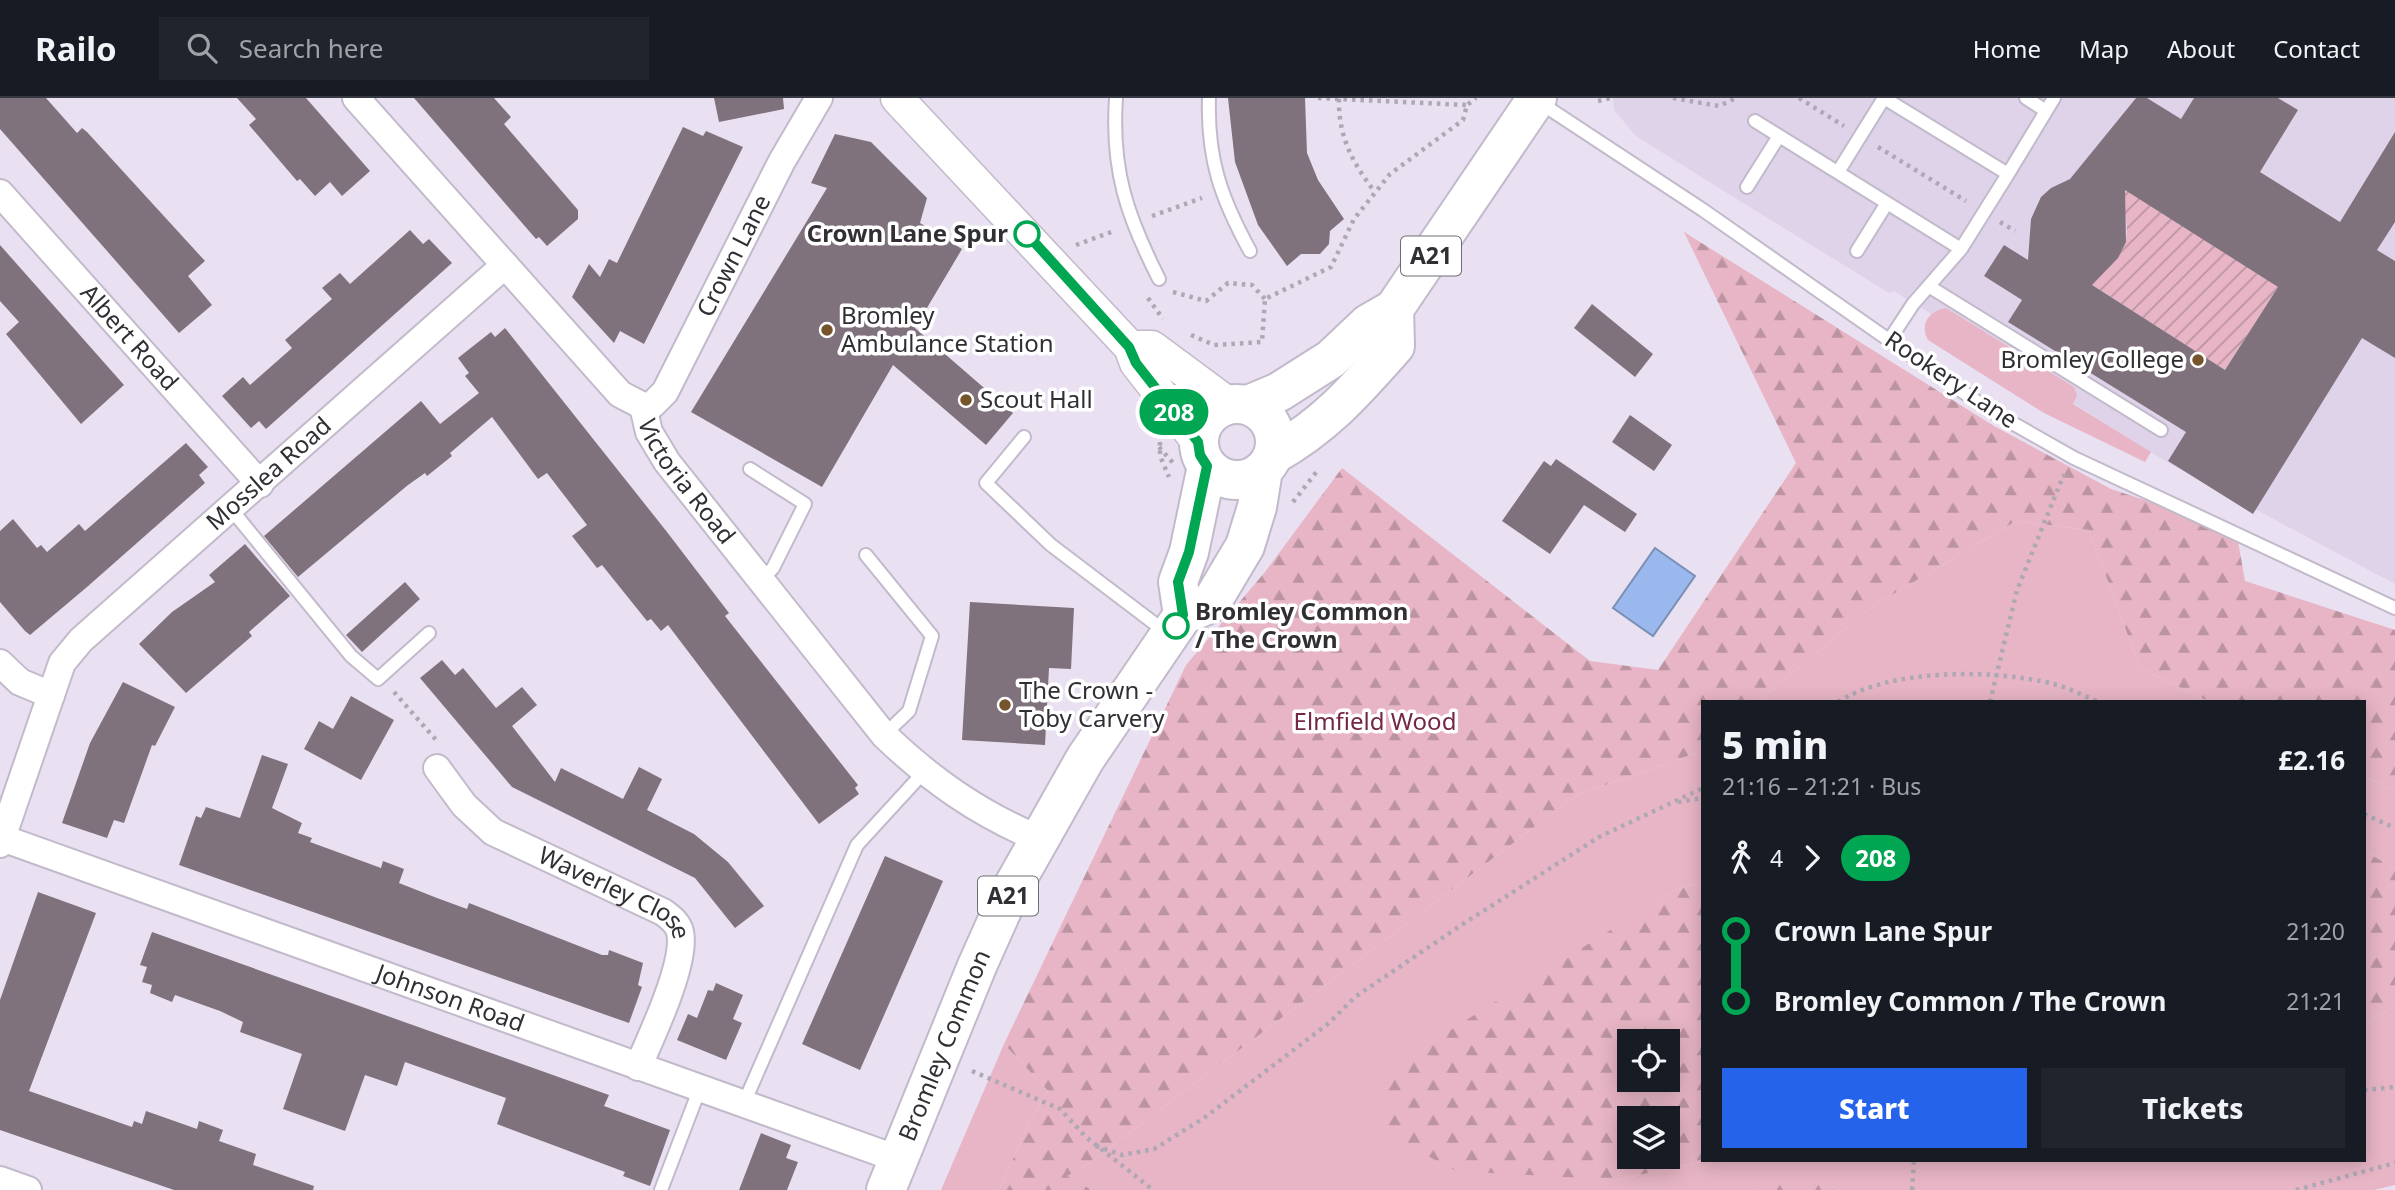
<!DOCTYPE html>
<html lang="en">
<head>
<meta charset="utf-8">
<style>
	body { margin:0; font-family:"Noto Sans",sans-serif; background:#20242c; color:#f1f3f6; height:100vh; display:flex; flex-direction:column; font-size:26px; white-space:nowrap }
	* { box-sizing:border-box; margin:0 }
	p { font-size:23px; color:#9ea1a6 }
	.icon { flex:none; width:38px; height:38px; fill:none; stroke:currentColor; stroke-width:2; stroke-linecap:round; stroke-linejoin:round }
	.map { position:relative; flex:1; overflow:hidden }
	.panel { position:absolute; left:1701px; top:602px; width:665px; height:462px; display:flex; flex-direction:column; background:#171b24; border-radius:0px; box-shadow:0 4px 18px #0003 }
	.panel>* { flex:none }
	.badge { padding:0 14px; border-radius:23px; font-size:24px; line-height:46px }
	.buttons { position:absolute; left:1617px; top:931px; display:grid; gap:14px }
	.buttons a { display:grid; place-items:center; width:63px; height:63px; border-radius:0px; background:#171b24; box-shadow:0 4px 18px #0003; font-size:35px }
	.map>.badge { position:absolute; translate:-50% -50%; box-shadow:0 0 0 4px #fff }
	.legs { display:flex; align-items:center; gap:10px; height:77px; padding:0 21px; font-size:23px }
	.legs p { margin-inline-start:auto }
	.overview { display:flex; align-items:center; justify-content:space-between; height:119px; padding:0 21px }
	h1 { font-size:38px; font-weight:800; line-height:52px }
	.primary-button { display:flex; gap:14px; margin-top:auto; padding:14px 21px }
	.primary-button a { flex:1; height:80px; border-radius:0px; background:#2563eb; color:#fff; font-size:28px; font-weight:800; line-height:80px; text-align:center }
	.primary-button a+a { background:#20242c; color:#f1f3f6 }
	ul { padding:0 21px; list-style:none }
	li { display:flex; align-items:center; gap:24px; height:70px; font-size:26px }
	li i { display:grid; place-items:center; width:10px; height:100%; margin:0 9px; background:currentColor }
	li i::after { content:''; width:18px; height:18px; margin:-9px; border:5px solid; border-radius:50%; background:#171b24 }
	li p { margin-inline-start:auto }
	li:first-child i { background:linear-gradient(#0000 50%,currentColor 0) }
	li:last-child i { background:linear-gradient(currentColor 50%,#0000 0) }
	header { display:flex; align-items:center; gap:42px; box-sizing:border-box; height:98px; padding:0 35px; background:#171b24; border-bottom:2px solid #363941 }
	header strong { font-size:33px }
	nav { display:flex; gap:38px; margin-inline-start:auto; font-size:24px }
	.search { width:490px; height:63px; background:#20242c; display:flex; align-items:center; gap:18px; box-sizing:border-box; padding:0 24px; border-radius:0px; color:#9ea1a6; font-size:26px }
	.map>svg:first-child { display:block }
	.built { fill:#dfd3ea }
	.green { fill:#e7b5c5 }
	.forest { fill:url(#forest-firs); fill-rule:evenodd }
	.garden { fill:url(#garden-furrows) }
	.water { fill:#9ab8ee; stroke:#7a8fb6; stroke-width:2 }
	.building { fill:#80727d; fill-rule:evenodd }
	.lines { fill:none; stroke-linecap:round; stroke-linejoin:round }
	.service-casing { stroke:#c2baca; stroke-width:16 }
	.minor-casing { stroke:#c2baca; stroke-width:30 }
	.tertiary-casing { stroke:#c2baca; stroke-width:35 }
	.primary-casing { stroke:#c2baca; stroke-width:42 }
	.path { stroke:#aea7b4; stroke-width:4.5; stroke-dasharray:3.5 5; stroke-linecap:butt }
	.service { stroke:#fff; stroke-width:12 }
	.minor { stroke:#fff; stroke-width:26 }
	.tertiary { stroke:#fff; stroke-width:32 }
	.primary { stroke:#fff; stroke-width:38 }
	.line-1-casing { stroke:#fff; stroke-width:16 }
	.line-1 { stroke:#00a651; stroke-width:10 }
	.stop-1-dot { fill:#fff; stroke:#00a651; stroke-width:3.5 }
	.poi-dot { fill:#76552c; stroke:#fff; stroke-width:2.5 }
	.labels { text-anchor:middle; stroke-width:7; stroke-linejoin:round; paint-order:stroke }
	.shield { fill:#fff; stroke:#6f6d71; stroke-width:2 }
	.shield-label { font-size:23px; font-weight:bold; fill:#312e34 }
	.stop-label { font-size:24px; font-weight:bold; fill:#312e34; stroke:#fff; text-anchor:end }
	.street-label { font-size:24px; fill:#312e34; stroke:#fff }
	.poi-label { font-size:24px; fill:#312e34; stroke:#fff; text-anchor:start }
	.park-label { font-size:24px; fill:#732646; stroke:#fff }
</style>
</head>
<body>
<header>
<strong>Railo</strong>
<div class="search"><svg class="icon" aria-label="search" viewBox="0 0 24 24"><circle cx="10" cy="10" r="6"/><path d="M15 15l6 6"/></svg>Search here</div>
<nav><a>Home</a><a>Map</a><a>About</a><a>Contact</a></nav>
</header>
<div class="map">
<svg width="2395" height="1092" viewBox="0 0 2395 1092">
	<defs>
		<pattern id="forest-firs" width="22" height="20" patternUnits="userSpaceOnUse" patternTransform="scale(1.75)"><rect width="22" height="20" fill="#e7b5c5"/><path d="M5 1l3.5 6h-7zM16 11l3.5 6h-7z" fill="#bc94a1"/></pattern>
		<pattern id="garden-furrows" width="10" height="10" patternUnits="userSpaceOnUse" patternTransform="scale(1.75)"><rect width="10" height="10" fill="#e7b5c5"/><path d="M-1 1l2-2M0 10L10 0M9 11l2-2" fill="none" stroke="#bc94a1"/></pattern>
	</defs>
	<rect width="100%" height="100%" fill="#e9e0f1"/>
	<path class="built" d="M 1613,0 L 2395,0 L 2395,486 L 2165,363 L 1894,193 L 1889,195 L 1727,95 L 1636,38 L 1614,12 Z"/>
	<path class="green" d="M 1946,210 L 2074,289 L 2077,297 L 2073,306 L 2151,354 L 2145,364 L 2044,315 L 1928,242 C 1919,226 1929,213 1946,210 Z
		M 2016,423 L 2089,432 L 2140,570 L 2210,604 L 1757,604 L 1870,510 Z
		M 1703,649 L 1703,784 L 1675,792 L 1395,967 L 1617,1082 L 1709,1062 L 2364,1062 L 2364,928 L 2395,908 L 2395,1087 L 2374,1092 L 1840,1092 L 1825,1084 L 1763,1087 L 1757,1092 L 1092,1092 L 1066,1078 L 1084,1069 L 1577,697 L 1696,655 Z
		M 2364,678 L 2395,693 L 2395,770 L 2364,753 Z
		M 1004,946 L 1048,993 L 1031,1021 L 999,1092 L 941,1092 Z"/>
	<path class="forest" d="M 1684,134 L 1994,328 L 2111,391 L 2236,432 L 2245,483 L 2395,532 L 2395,693 L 2364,678 L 2364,604 L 2210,604 L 2140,570 L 2089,432 L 2016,423 L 1870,510 L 1757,604 L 1703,604 L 1703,649 L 1696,655 L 1577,697 L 1084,1069 L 1067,1078 L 1092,1092 L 999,1092 L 1031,1021 L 1048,993 L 1004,946 L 1186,567 L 1265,474 L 1342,370 L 1590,563 L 1658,572 L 1796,365 Z
		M 2364,753 L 2395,770 L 2395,908 L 2364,928 Z
		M 1703,784 L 1703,1062 L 1709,1062 L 1617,1082 L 1456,1073 L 1375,1030 L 1394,967 L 1675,792 ZM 1629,943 L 1668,943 L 1668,982 L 1629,982 ZM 1629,1020 L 1668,1020 L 1668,1059 L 1629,1059 Z
		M 1790,1081 L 1825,1084 L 1840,1092 L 1757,1092 L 1763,1087 Z"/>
	<path class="garden" d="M 2112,83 L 2278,189 L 2225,272 L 2084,182 C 2136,156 2135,132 2112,83 Z"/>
	<path class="water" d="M 1655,450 L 1695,478 L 1653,538 L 1613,510 Z"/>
	<path class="building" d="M 0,0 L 46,0 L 77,35 L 82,30 L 87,34 L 205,163 L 188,178 L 212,207 L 179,235 L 0,31 Z
		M 237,0 L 306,0 L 370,73 L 342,98 L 330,84 L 315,98 L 300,81 L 297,83 L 249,27 L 256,21 Z
		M 414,0 L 494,0 L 511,19 L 504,26 L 578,112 L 578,121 L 547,148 L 539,139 L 536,141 Z
		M 714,0 L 783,0 L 784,11 L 719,24 Z
		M 1228,0 L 1305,0 L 1307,55 L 1318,82 L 1344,121 L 1330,133 L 1329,146 L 1320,156 L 1301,156 L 1287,168 L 1258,127 L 1235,64 Z
		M 2136,0 L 2147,0 L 2181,21 L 2194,0 L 2278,0 L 2298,12 L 2260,74 L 2340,124 L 2395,34 L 2395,124 L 2377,152 L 2395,163 L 2395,260 L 2362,240 L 2253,416 L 2168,363 L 2186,334 L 2008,224 L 2022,202 L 1984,178 L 2004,147 L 2028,162 L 2031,121 L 2041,99 L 2051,90 L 2070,81 ZM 2125,92 L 2278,189 L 2225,272 L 2092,187 L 2118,160 L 2126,144 Z
		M 683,29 L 703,38 L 706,33 L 743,49 L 644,246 L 620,233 L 614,245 L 572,199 L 589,166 L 600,179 L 609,161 L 617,165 Z
		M 835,36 L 871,44 L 927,100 L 920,125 L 962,151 L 915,230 L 1013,315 L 986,347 L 893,267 L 822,389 L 691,314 L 827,90 L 811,85 Z
		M 410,132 L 423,146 L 429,141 L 452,165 L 266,331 L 259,323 L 251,330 L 222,298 L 243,279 L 250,287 L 292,250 L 285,242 L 332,201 L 322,190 L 340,175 L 350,186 Z
		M 0,147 L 124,287 L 81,326 L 6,236 L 19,224 L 0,203 Z
		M 1592,206 L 1653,256 L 1635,279 L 1574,230 Z
		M 505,230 L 667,434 L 729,515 L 725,518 L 858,687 L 855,690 L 859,696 L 819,726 L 668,527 L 661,533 L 651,521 L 647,523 L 602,467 L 597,470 L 572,438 L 587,427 L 547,375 L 538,381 L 492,319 L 450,355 L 452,358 L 427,378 L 425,375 L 408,387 L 298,479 L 264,438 L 421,303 L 440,326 L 479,295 L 465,278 L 469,275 L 458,260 L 491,234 L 495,239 Z
		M 1630,317 L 1672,347 L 1654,373 L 1612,344 Z
		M 186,345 L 208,369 L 199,377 L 205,385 L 87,489 L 30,537 L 25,533 L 0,504 L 0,433 L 13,421 L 37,450 L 41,447 L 47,454 L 79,426 L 85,433 Z
		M 1556,361 L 1637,416 L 1625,434 L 1584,407 L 1550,456 L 1502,423 L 1544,363 L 1551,368 Z
		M 245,446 L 290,498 L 249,534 L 252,538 L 186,595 L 139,546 L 172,514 L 215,484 L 209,477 Z
		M 405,484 L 420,501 L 362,554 L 346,537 Z
		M 970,504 L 1074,510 L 1071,571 L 1049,570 L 1045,647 L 962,642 Z
		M 442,562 L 455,577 L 463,570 L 496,610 L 522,589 L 537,607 L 512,628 L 555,684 L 561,670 L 623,701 L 639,669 L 662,681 L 647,712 L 694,736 L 728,764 L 764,808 L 735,830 L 695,780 L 512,689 L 420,580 Z
		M 123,584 L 175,609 L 155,648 L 152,647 L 124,725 L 114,722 L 107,740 L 62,725 L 90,645 Z
		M 351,598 L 394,622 L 361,682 L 304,651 L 319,623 L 333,631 Z
		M 262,657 L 288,666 L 272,710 L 302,725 L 298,735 L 312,740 L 310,744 L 381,770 L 383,763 L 404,771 L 399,785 L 437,800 L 467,811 L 469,805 L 602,857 L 608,857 L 609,852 L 643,865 L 638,887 L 642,889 L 629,925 L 179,767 L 196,718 L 201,720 L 206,709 L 240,720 Z
		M 885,758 L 943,783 L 860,972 L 802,946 Z
		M 38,794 L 96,815 L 29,993 L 132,1029 L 134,1023 L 142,1026 L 146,1013 L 197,1031 L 199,1023 L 223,1032 L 219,1043 L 256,1056 L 253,1067 L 314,1088 L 313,1092 L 174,1092 L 0,1032 L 0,902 Z
		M 152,834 L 609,997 L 604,1008 L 670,1032 L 650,1088 L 623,1078 L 625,1074 L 497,1026 L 506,1000 L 405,964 L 397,988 L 365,977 L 345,1033 L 283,1011 L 302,956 L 240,934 L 243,924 L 220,913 L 175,897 L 172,904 L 150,895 L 152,887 L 142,884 L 147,869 L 140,867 Z
		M 716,885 L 743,897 L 733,921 L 742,925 L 726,962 L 677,942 L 688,916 L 697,920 L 708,892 L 713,893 Z
		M 761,1035 L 791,1047 L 786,1060 L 798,1064 L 787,1092 L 739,1092 Z"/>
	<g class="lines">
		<defs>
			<path id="service" d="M 1116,0 C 1111,72 1127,118 1159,181
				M 1209,0 C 1207,61 1221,100 1250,153
				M 1884,0 L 2008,76 L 2054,0
				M 2026,0 L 2046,13
				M 1539,4 L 1703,112 L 1986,310 L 2074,360 L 2395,510
				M 1755,23 L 1961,151 L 1913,206 L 1890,241
				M 1838,74 L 1884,0
				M 1747,89 L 1779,38
				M 1961,151 L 2008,76
				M 1857,153 L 1887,105
				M 1930,189 L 2161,332
				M 1024,339 L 986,385 L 1051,447 L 1167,535
				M 750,371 L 805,406 L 773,470 L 761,483
				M 231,411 L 351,558 L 378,581 L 429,535
				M 866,457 L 932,538 L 909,613 L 884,637
				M 744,1005 L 857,747 L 923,675
				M 661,1092 L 700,990"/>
			<g id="minor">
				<path d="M 356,0 L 620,296 L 643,308"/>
				<path id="s1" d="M 0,95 L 260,386"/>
				<path id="s2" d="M 643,308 L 649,334 L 667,364 L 884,637 C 932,683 978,715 1039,741"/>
				<path id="s3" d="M 643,308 L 652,307 L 665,294 L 782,63 L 819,0"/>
				<path d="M 0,565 L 20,584 L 51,597"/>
				<path id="s4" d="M 437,670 L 464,707 L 493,734 L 663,814 C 670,819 678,825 680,834 C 687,864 651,939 638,969"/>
				<path id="s5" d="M 2,740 L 898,1061"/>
				<path id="s6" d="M 0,746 L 62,565 L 81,542 L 505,167"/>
				<path d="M 0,1082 L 28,1092"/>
			</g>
			<path id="tertiary" d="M 897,0 L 1130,249 L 1136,265 L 1198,344
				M 1130,249 L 1152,249 L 1229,306"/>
			<g id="primary">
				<circle cx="1237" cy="344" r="38"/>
				<path d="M 1248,307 L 1279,294 L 1331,261 L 1368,226 L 1394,211 L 1537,0"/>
				<path d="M 1273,357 C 1326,327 1355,293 1395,248 L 1394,211"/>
				<path d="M 1183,517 L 1178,484 L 1189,454 L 1207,368"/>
				<path id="s7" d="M 886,1092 L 977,868 L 1011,792 L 1085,661 L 1183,517 L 1211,505 L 1245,448 L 1257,409 L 1263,372"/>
			</g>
		</defs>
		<use href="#service" class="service-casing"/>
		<use href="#minor" class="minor-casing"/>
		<use href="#tertiary" class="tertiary-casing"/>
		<use href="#primary" class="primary-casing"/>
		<path class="path" d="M 1318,0 L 1467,7
			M 1673,0 L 1719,8 L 1736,0
			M 1799,0 L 1844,28
			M 1339,1 C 1338,38 1353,66 1375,94
			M 1598,3 L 1611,0
			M 1878,49 L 1966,103
			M 1152,118 L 1202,100
			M 2000,124 L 2015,133
			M 1076,147 L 1114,133
			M 1173,194 L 1206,203 L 1228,185 L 1252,187 L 1265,201
			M 1148,200 L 1163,221
			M 1191,237 L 1214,247 L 1262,244 L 1265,201 L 1331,169 L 1354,121 L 1390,76 L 1463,22 L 1467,7 L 1476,0
			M 1160,344 L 1160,358 L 1169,379
			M 1159,349 L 1174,366
			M 1293,404 L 1318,372
			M 394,594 L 437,643
			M 1838,604 C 1891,570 1994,571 2054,586 C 2069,590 2084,598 2099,604
			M 1990,604 L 2017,492 L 2064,376
			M 1678,704 L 1703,700
			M 2364,716 L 2395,730
			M 972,973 L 1060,1011 L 1086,1039 L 1153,1092
			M 2364,992 L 2395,989
			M 1096,1048 L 1122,1057 L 1154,1051 L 1204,1020 L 1329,925 L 1355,899 L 1463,826 L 1599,739 L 1703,690
			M 1912,1092 L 1914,1062
			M 2296,1092 L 2395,1065"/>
		<use href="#service" class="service"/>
		<use href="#minor" class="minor"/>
		<use href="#tertiary" class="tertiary"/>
		<use href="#primary" class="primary"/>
	</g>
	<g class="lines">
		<defs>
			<path id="line-1" d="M 1027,136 L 1129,249 L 1136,265 L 1198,344 L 1200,357 L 1207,368 L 1189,454 L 1178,484 L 1183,517 L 1176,528"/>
		</defs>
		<use href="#line-1" class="line-1-casing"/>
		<use href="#line-1" class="line-1"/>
	</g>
	<g class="stop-1-dot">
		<circle cx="1027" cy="136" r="12"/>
		<circle cx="1176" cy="528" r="12"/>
	</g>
	<g class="poi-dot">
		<circle cx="827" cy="232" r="7"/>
		<circle cx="2198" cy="262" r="7"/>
		<circle cx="966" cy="302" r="7"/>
		<circle cx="1005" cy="607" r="7"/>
	</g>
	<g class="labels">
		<g class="shield">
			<rect x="1401" y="138.5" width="60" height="39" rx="5"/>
			<rect x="978" y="778.5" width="60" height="39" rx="5"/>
		</g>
		<g class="shield-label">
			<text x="1431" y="166">A21</text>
			<text x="1008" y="806">A21</text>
		</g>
		<g class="stop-label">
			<text x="1008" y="144">Crown Lane Spur</text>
			<text x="1195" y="522" text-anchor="start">Bromley Common<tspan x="1195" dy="28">/ The Crown</tspan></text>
		</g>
		<g class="street-label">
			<text dy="8" stroke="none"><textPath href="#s3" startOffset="180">Crown Lane</textPath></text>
			<text dy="8" stroke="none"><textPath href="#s1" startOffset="194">Albert Road</textPath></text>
			<text transform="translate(1951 282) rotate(34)" y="8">Rookery Lane</text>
			<text dy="8" stroke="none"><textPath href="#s6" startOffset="472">Mosslea Road</textPath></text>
			<text dy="8" stroke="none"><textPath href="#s2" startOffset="88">Victoria Road</textPath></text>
			<text dy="8" stroke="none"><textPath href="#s4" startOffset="222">Waverley Close</textPath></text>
			<text dy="8" stroke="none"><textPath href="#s5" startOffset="476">Johnson Road</textPath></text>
			<text dy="8" stroke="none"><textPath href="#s7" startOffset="156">Bromley Common</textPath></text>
		</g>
		<g class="poi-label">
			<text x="841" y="226">Bromley<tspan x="841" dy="28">Ambulance Station</tspan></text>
			<text x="2184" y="270" text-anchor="end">Bromley College</text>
			<text x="980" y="310">Scout Hall</text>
			<text x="1019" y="601">The Crown -<tspan x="1019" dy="28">Toby Carvery</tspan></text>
		</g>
		<g class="park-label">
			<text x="1375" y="632">Elmfield Wood</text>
		</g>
	</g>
</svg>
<div class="buttons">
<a><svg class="icon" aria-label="locate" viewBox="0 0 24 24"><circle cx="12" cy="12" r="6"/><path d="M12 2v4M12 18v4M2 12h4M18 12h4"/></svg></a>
<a><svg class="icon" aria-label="layers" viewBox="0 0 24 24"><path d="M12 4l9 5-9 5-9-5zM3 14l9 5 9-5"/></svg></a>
</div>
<b class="badge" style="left:1174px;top:314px;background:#00a651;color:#fff">208</b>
<section class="panel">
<div class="overview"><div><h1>5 min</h1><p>21:16 – 21:21 · Bus</p></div><b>£2.16</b></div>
<div class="legs"><svg class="icon" aria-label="walk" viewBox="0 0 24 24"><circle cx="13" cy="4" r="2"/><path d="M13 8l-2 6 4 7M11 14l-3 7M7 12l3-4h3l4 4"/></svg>4<svg class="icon" aria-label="forward" viewBox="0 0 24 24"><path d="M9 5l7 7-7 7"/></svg><b class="badge" style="background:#00a651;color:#fff">208</b></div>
<ul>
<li><i style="color:#00a651"></i><b>Crown Lane Spur</b><p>21:20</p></li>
<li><i style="color:#00a651"></i><b>Bromley Common / The Crown</b><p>21:21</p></li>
</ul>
<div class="primary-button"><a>Start</a><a>Tickets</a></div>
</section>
</div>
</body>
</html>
